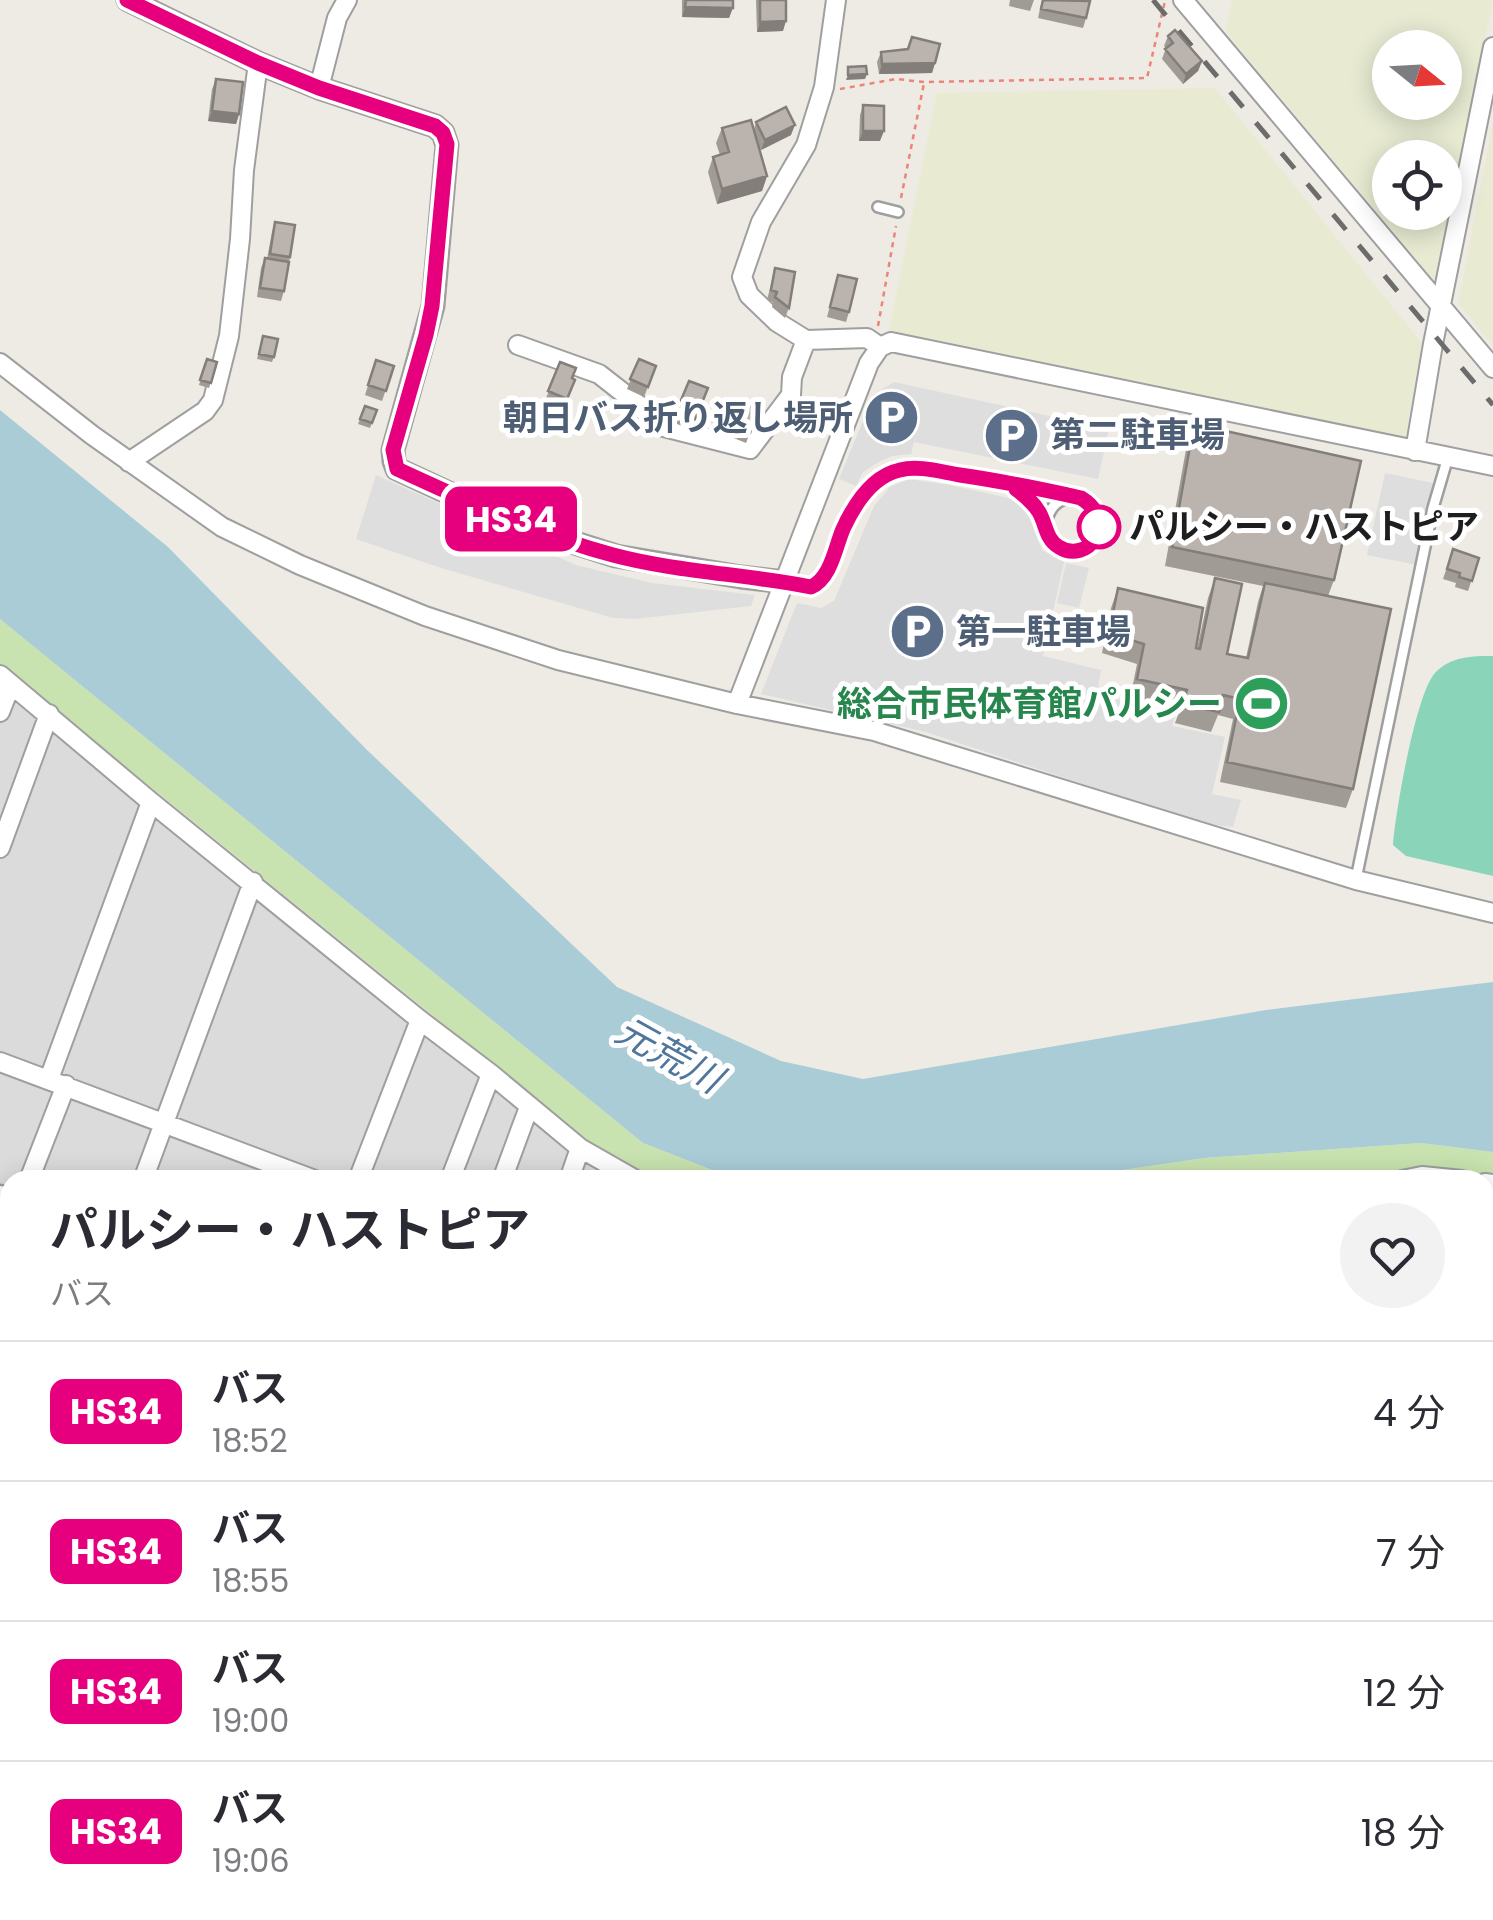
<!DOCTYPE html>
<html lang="ja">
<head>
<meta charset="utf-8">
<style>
	body { margin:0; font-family:Poppins,"Noto Sans JP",sans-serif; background:#f2f2f3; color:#2b2b33; height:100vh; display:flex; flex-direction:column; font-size:38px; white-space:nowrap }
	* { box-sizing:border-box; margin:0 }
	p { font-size:32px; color:#7c7c81 }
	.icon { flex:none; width:55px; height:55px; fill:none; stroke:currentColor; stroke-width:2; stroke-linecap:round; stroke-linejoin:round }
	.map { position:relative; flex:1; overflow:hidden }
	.details { position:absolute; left:0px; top:1170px; width:1495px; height:750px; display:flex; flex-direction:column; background:#fff; border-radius:30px 30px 0 0; box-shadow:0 5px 25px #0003 }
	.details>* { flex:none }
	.badge { padding:0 20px; border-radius:15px; font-size:35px; line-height:65px }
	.needle { width:65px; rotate:108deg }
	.tools { position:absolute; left:1372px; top:30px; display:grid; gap:20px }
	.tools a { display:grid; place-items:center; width:90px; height:90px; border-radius:50%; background:#fff; box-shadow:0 5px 25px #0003; font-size:50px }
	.map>.badge { position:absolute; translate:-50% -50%; box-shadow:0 0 0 5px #fff }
	.round { display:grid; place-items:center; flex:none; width:105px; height:105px; border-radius:52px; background:#f2f2f3 }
	.summary { display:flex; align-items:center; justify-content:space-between; height:170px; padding:0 50px }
	h1 { font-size:48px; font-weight:700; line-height:75px }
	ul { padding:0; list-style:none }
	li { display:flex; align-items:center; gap:30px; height:140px; padding:0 50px; border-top:2px solid #e1e1e2 }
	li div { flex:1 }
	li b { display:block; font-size:38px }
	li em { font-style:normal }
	li .badge { min-width:110px; font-weight:700; text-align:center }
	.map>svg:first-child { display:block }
	.residential { fill:#dbdbdb }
	.commercial { fill:#edd6d5 }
	.education { fill:#fbfce0 }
	.farmland { fill:#e8ebd2; fill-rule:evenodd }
	.grass { fill:#c8e3af }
	.pitch { fill:#8ad5b9 }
	.parking { fill:#dedede }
	.water { fill:#a9ccd7 }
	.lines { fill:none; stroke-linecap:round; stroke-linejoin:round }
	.stream { stroke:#a9ccd7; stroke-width:5 }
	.service-casing { stroke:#9f9f9f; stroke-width:14 }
	.minor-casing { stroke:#9f9f9f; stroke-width:22 }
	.tertiary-casing { stroke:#9f9f9f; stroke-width:25 }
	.primary-casing { stroke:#88610f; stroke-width:30 }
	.path { stroke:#eb8578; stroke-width:2.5; stroke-dasharray:5 5; stroke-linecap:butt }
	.service { stroke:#fff; stroke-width:9 }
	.minor { stroke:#fff; stroke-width:18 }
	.tertiary { stroke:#fff; stroke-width:20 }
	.primary { stroke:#f2d1a5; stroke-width:25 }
	.rail { stroke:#6c6c6c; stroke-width:5; stroke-dasharray:20 20; stroke-linecap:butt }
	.wall { fill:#a19b96 }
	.shaded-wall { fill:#837e7a }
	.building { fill:#bbb4ae; stroke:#837e7a; stroke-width:2.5 }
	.line-casing { stroke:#fff; stroke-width:22 }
	.line { stroke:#e6007e; stroke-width:15 }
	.stop-dot { fill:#fff; stroke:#e6007e; stroke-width:5 }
	.labels { text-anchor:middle; stroke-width:10; stroke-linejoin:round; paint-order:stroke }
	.service-label { font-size:35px; font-weight:bold; fill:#4e5e75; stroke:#fff; text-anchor:start }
	.stop-label { font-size:35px; font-weight:bold; fill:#1e1e1e; stroke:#fff; text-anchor:start }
	.leisure-label { font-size:35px; font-weight:bold; fill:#27864d; stroke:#fff; text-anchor:end }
	.water-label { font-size:38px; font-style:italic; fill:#51769c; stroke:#fff }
</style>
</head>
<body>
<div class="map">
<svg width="1493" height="1920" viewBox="0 0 1493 1920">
	<rect width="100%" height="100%" fill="#eeebe4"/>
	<path class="residential" d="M 0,666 L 620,1167 L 648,1180 L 10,1180 L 10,1615 L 0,1612 Z
		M 1424,1167 L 1493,1175 L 1493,1920 L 1418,1920 L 1372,1910 L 1485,1910 L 1485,1180 L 1368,1180 Z
		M 0,1803 L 10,1805 L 10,1910 L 499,1910 L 545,1920 L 0,1920 Z"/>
	<path class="commercial" d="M 0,1612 L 10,1615 L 10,1678 L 0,1675 Z
		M 0,1736 L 10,1738 L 10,1805 L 0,1803 Z
		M 499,1910 L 795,1910 L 840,1920 L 545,1920 Z
		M 1089,1910 L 1372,1910 L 1418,1920 L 1136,1920 Z"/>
	<path class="education" d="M 0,1409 L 10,1411 L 10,1470 L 0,1468 Z"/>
	<path class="farmland" d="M 1232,0 L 1493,0 L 1437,284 L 1225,31 ZM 1390,48 L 1445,48 L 1445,102 L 1390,102 ZM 1390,158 L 1445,158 L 1445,212 L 1390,212 Z
		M 1215,88 L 1422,343 L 1405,438 L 889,330 L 937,93 Z
		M 1493,122 L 1493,345 L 1458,304 Z"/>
	<path class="grass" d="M 0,619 L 643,1143 L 738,1180 L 648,1180 L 620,1167 L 0,665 Z
		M 1421,1143 L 1493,1152 L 1493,1175 L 1424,1167 L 1368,1180 L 1055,1180 L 1204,1158 Z"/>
	<path class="pitch" d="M 1493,656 L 1493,876 L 1406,856 L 1393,845 C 1395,814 1416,693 1435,673 C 1451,656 1472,656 1493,656 Z"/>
	<path class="parking" d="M 894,382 L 1109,429 L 1098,479 L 914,442 L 911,454 L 892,456 L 877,463 L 863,472 L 856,486 L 839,479 L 874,394 Z
		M 1385,473 L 1433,483 L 1417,565 L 1367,555 Z
		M 376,475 L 576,565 L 652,583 L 755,595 L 751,606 L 635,619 L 613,618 L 441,568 L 356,539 Z
		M 909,479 L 950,485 L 995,495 L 1012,499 L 1025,507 L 1042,550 L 1064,562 L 1043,656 L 1101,670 L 1097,695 L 1176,712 L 1172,726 L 1225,737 L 1212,794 L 1241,800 L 1233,827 L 1204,824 L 926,732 L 761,694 L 797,603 L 821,608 L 834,601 L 874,506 L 890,487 Z
		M 1066,563 L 1089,568 L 1079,608 L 1057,603 Z
		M 706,1910 L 748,1910 L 746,1920 L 704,1920 Z
		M 816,1910 L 894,1910 L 892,1920 L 814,1920 Z
		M 1200,1910 L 1316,1910 L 1314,1920 L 1198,1920 Z"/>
	<path class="water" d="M 0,410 L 168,547 L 366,749 L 617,987 L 781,1061 L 863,1079 L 1266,1010 L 1493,982 L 1493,1152 L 1421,1143 L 1204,1158 L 1055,1180 L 738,1180 L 643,1143 L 0,619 Z"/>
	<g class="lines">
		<path class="stream" d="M 0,1338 L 10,1342
			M 1485,1835 L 1493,1836
			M 0,1888 L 10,1890
			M 101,1910 L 148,1920
			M 1435,1910 L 1436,1920"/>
		<defs>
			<path id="service" d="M 878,207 L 898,212
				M 1046,523 C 1049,509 1056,499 1071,498
				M 784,582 C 793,584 807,589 815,586 C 828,580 831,558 836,546 C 848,517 865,480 898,470 C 918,464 939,472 959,475 C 1000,481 1040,489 1081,498 C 1111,517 1099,556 1068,551 C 1044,547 1044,512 1026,497 C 1014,486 997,483 982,478
				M 1356,879 L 1433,508 L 1448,457"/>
			<path id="minor" d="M 836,0 L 824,87 L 806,145 L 761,222 L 742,277 L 749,295 L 777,322 L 806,340 L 867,338 L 880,347
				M 1183,0 L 1493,368
				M 319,88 L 337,18 L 347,0
				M 518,345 L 599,374 L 640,406 L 656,425 L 750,449 L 791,395 L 792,377 L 806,340
				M 0,363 L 92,435 L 222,527 L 300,565 L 425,616 L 558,660 L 737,704 L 874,731 L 1356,880 L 1493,913
				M 1415,451 L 1433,344 L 1493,47
				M 129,462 L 205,411 L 213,400 L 229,336 L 240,239 L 244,170 L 258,63
				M 0,675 L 151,802 L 420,1020 L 491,1074 L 580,1148 L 636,1180
				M 737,704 L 869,363 L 880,347 L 891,342 L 1493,466
				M 0,712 L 11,684
				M 0,848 L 49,714
				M 0,1062 L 315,1180
				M 49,1079 L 151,802
				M 29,1180 L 66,1085
				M 143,1180 L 253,882
				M 358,1180 L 420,1020
				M 450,1180 L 491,1074
				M 502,1180 L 529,1107
				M 569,1180 L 580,1148
				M 1402,1180 L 1422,1176 L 1462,1180
				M 1485,1183 L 1493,1184
				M 1485,1320 L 1493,1321
				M 0,1328 L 10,1332
				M 0,1352 L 10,1356
				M 1485,1446 L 1493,1448
				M 0,1538 L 10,1540
				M 1485,1579 L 1493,1581
				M 1485,1712 L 1493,1713
				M 0,1874 L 10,1876
				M 0,1899 L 10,1901
				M 49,1910 L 95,1920
				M 164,1910 L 210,1920
				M 1420,1910 L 1422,1920
				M 589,1920 L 591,1910"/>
			<path id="tertiary" d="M 128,0 L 258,63 L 319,88 L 435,126 L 443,133 L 447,145 L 433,306 L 393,450 L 394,461 L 397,469 L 477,506 L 572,542 L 616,556 L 741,577 L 784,582
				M 0,1196 L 10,1199
				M 1116,1920 L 1118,1910"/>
			<path id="primary" d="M 0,1695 L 10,1697
				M 0,1716 L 10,1718
				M 902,1910 L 946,1920
				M 1012,1910 L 1061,1920"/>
		</defs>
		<use href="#service" class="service-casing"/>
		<use href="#minor" class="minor-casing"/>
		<use href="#tertiary" class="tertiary-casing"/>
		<use href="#primary" class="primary-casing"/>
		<path class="path" d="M 840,89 L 896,79 L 924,82 L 1147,78 L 1165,1
			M 901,198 L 924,83
			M 878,326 L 896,226
			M 124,1920 L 127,1910"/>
		<use href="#service" class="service"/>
		<use href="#minor" class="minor"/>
		<use href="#tertiary" class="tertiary"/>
		<use href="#primary" class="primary"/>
		<path class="rail" d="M 1153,0 L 1493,405"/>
	</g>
	<path class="wall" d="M 682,0 L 733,0 L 729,18 L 682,17 Z
		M 756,0 L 786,0 L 783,31 L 757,32 Z
		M 1010,0 L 1034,0 L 1030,11 L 1009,6 Z
		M 1042,0 L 1086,0 L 1086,18 L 1083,28 L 1038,18 Z
		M 1168,36 L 1202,61 L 1198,71 L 1183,84 L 1162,59 L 1166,48 L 1164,46 Z
		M 912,37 L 935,63 L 932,73 L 879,74 L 877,62 L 881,52 L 907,49 Z
		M 216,79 L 239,114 L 236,124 L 208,121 L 212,89 Z
		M 863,105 L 880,141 L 859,141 L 860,115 Z
		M 756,122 L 791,135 L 761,150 L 757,142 L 767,176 L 762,191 L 717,204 L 708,172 L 713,157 L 720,155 L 716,143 L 722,128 L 754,129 Z
		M 275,222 L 290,257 L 284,291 L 281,301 L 257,297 L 261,268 L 265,258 L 267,259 L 272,232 Z
		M 775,268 L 789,308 L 785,318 L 772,307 L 773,302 L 767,300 Z
		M 838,275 L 849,312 L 846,322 L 827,317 Z
		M 263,336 L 274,357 L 272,362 L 257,359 Z
		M 207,359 L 217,362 L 209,388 L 199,385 Z
		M 639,359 L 656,366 L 644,397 L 627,389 Z
		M 376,360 L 394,366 L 382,401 L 365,395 Z
		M 560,362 L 572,378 L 575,380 L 564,409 L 545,401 Z
		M 689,381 L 708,388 L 692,430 L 672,422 Z
		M 720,400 L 734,406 L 725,428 L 711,422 Z
		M 740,403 L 759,410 L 746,443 L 731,437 L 736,424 L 732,423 Z
		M 365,406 L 377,410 L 370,428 L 358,424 Z
		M 1194,424 L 1334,580 L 1328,596 L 1353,789 L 1346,808 L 1220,782 L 1233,719 L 1218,715 L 1211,732 L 1175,723 L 1180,710 L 1130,699 L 1137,664 L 1102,653 L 1111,608 L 1118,588 L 1197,649 L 1208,598 L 1215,578 L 1227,654 L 1246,658 L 1258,602 L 1263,586 L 1165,566 L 1187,444 Z
		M 1453,549 L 1479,558 L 1468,591 L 1455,587 L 1456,583 L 1443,579 Z
		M 1485,1845 L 1493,1896 L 1489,1907 L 1487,1920 L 1458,1920 L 1461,1910 L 1485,1910 Z
		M 1493,1897 L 1493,1920 L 1488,1920 Z
		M 664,1910 L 704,1910 L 700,1920 L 662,1919 Z
		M 754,1910 L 810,1910 L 808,1920 L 751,1920 Z"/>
	<path class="shaded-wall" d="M 685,7 L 733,8 L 729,18 L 682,17 Z
		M 786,21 L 783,31 L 757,32 L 760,22 Z
		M 1202,61 L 1198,71 L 1183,84 L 1186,74 Z
		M 935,63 L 932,73 L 879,74 L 882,64 Z
		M 867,74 L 865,79 L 846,80 L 848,75 Z
		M 212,111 L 239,114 L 236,124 L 208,121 Z
		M 795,125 L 791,135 L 761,150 L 765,140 Z
		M 863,131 L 884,131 L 880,141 L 859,141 Z
		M 767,176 L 762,191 L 717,204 L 722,189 Z"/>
	<path class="building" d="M 686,0 L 733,0 L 733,8 L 685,7 Z
		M 760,0 L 786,0 L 786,21 L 760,22 Z
		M 1043,0 L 1090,1 L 1086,18 L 1041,9 Z
		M 1175,30 L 1202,61 L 1186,74 L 1165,49 L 1173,43 L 1168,36 Z
		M 912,37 L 940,44 L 935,63 L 882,64 L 881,52 L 908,49 Z
		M 866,66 L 867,74 L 848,75 L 848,67 Z
		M 216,79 L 243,82 L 239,114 L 212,111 Z
		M 863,105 L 884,106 L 884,131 L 863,131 Z
		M 786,107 L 795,125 L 765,140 L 756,122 Z
		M 751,120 L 767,176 L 722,189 L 713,157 L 729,152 L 722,128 Z
		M 275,222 L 295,225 L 290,257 L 270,254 Z
		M 265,258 L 289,262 L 284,291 L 260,288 Z
		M 775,268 L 795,272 L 789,308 L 775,297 L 777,292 L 771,290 Z
		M 838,275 L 857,279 L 849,312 L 830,307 Z
		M 263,336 L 278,339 L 274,357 L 259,354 Z
		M 207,359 L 217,362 L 211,383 L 200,380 Z
		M 639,359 L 656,366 L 648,387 L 630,379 Z
		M 376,360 L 394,366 L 386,391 L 368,385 Z
		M 560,362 L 576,368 L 572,378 L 575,380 L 567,399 L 548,391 Z
		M 689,381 L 708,388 L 695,420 L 676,412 Z
		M 720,400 L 734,406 L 727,423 L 713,417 Z
		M 740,403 L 759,410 L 750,433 L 734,427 L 740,414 L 736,413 Z
		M 365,406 L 377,410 L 372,423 L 360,419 Z
		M 1194,424 L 1361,461 L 1334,580 L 1172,547 Z
		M 1453,549 L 1479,558 L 1472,581 L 1459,577 L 1460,573 L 1447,569 Z
		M 1215,578 L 1242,584 L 1227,654 L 1248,658 L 1265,583 L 1391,609 L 1353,789 L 1227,762 L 1240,699 L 1223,695 L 1219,712 L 1182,704 L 1187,690 L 1137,679 L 1144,644 L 1109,633 L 1118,588 L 1203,608 L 1196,648 L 1200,649 Z
		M 1485,1845 L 1493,1847 L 1493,1897 L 1485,1895 Z
		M 1485,1907 L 1490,1908 L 1487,1920 L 1460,1920 L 1462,1910 L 1485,1910 Z
		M 424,1910 L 457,1910 L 455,1920 L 422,1920 Z
		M 477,1910 L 574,1910 L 572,1920 L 475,1920 Z
		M 756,1910 L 810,1910 L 808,1920 L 780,1920 L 755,1915 Z
		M 898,1910 L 926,1910 L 924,1920 L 896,1920 Z"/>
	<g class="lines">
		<defs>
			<path id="line" d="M 127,0 L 258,63 L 319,88 L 435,126 L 443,133 L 447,144 L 432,306 L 426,335 L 393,450 L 397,469 C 467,501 538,535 613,555 C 677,572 746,574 811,587 C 831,578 835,548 843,529 C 854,505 872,476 900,470 C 919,465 941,472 960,475 C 1001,481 1041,489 1081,498 C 1120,522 1087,565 1059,547 C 1046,540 1046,524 1039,512 C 1033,502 1025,496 1016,489"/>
		</defs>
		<use href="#line" class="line-casing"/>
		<use href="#line" class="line"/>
	</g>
	<defs>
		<symbol id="parking-disc" viewBox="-11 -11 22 22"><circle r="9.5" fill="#5c6f8a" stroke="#fff"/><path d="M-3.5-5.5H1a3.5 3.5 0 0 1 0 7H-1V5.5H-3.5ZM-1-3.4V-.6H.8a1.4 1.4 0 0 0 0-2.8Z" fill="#fff"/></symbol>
		<symbol id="stadium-disc" viewBox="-11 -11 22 22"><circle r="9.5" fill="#2e9e5b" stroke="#fff"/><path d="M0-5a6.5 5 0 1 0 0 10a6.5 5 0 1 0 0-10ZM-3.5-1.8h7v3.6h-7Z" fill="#fff"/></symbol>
	</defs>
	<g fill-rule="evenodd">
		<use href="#parking-disc" x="860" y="386" width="63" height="63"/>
		<use href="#parking-disc" x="980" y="404" width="63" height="63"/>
		<use href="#parking-disc" x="886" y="600" width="63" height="63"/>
		<use href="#stadium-disc" x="1230" y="672" width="63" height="63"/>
	</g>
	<circle class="stop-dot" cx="1099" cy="527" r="20"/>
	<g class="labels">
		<g class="service-label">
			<text x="853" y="430" text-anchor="end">朝日バス折り返し場所</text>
			<text x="1050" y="447">第二駐車場</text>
			<text x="956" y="644">第一駐車場</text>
		</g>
		<g class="stop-label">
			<text x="1129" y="539">パルシー・ハストピア</text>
		</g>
		<g class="leisure-label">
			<text x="1222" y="716">総合市民体育館パルシー</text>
		</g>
		<g class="water-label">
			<text transform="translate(669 1055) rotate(29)" y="13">元荒川</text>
		</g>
	</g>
</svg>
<div class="tools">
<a><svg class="needle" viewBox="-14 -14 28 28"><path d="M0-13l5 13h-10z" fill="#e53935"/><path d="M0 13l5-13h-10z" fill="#7c7c81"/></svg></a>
<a><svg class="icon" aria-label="locate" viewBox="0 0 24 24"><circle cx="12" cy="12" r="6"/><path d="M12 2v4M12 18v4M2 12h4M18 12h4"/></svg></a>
</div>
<b class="badge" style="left:511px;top:519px;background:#e6007e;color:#fff">HS34</b>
<section class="details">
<div class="summary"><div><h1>パルシー・ハストピア</h1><p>バス</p></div><a class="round"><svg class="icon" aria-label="heart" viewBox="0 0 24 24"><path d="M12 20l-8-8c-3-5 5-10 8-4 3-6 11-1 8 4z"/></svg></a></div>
<ul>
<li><span class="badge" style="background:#e6007e;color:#fff">HS34</span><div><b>バス</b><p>18:52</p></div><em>4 分</em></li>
<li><span class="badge" style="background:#e6007e;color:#fff">HS34</span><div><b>バス</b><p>18:55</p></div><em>7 分</em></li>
<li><span class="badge" style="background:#e6007e;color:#fff">HS34</span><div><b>バス</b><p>19:00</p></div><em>12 分</em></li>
<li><span class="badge" style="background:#e6007e;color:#fff">HS34</span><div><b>バス</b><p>19:06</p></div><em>18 分</em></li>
</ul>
</section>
</div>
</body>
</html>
